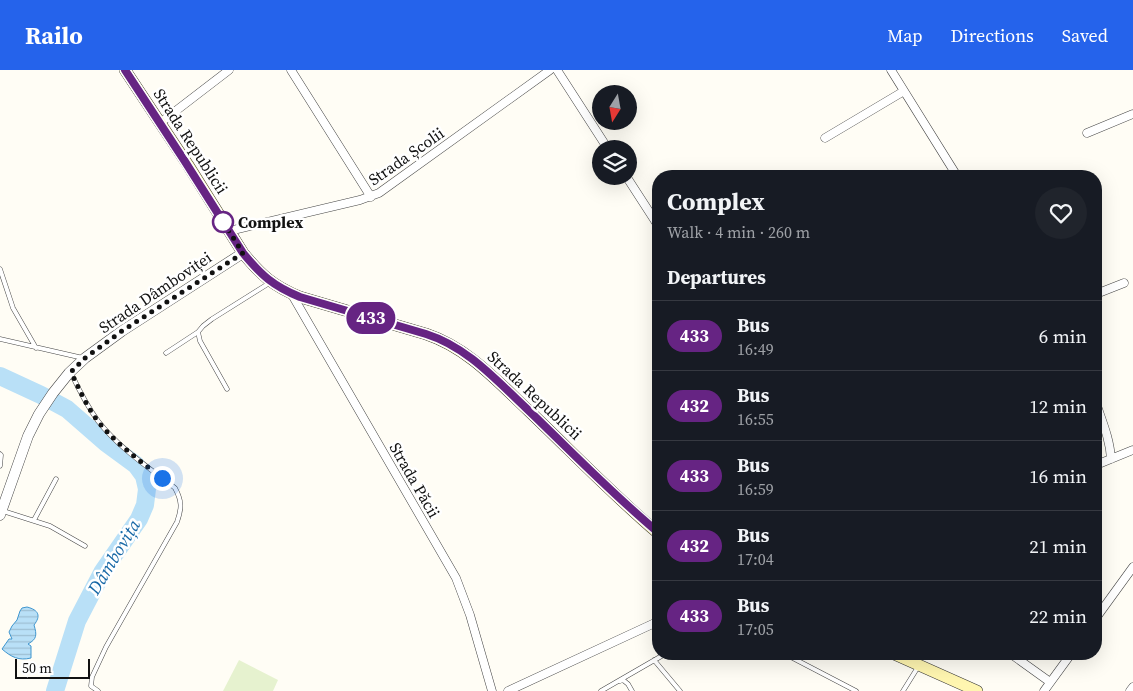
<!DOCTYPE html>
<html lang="en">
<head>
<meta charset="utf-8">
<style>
	body { margin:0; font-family:"Source Serif 4",serif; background:#20242c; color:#f1f3f6; height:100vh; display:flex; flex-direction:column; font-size:19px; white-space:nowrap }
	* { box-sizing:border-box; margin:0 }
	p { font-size:16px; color:#9ea1a6 }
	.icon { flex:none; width:28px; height:28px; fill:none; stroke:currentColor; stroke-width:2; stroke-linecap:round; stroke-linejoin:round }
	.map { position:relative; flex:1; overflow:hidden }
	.details { position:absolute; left:652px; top:100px; width:450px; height:490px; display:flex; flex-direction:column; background:#171b24; border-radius:20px; box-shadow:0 5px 20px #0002 }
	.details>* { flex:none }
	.badge { padding:0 10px; border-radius:16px; font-size:18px; line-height:32px }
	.needle { width:32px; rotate:191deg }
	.buttons { position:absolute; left:592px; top:15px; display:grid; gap:10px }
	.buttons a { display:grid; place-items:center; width:45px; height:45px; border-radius:50%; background:#171b24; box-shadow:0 5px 20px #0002; font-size:25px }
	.scale { position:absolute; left:15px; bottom:12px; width:75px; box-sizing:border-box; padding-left:5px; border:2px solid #111; border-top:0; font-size:14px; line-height:18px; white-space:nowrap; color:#111; -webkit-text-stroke:4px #fff; paint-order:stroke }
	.you { position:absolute; width:25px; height:25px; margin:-12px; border:4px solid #fff; border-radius:50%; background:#1a73e8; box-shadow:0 0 0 8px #1a73e833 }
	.map>.badge { position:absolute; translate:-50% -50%; box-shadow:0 0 0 2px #fff }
	h2 { padding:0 15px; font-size:19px; line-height:45px }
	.round { display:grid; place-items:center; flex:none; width:52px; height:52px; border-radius:26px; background:#20242c }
	.overview { display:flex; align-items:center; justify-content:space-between; height:85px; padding:0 15px }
	h1 { font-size:24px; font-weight:700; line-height:38px }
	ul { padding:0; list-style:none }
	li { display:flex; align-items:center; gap:15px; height:70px; padding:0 15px; border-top:1px solid #363941 }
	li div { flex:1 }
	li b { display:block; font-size:19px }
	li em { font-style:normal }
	li .badge { min-width:55px; font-weight:700; text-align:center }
	header { display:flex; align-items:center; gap:30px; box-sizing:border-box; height:70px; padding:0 25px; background:#2563eb; color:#fff }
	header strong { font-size:24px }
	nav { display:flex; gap:28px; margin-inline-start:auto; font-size:18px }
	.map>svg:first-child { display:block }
	.pitch { fill:#e6f2cf }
	.water { fill:url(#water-rules); stroke:#3f96cf }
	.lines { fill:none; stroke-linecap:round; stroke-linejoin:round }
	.river { stroke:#b9e0f7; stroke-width:18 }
	.service-casing { stroke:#444; stroke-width:5 }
	.minor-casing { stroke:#444; stroke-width:9 }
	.tertiary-casing { stroke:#444; stroke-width:11 }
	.secondary-casing { stroke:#333; stroke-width:12 }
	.service { stroke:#fff; stroke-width:4 }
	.minor { stroke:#fff; stroke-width:8 }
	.tertiary { stroke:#fff; stroke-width:10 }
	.secondary { stroke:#fff6b0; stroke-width:11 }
	.line-casing { stroke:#fff; stroke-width:11 }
	.line { stroke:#662483; stroke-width:8 }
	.walk { stroke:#111; stroke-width:5; stroke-dasharray:0 9 }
	.stop-dot { fill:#fff; stroke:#662483; stroke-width:2.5 }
	.labels { text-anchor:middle; stroke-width:5; stroke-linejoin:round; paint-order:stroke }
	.street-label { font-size:16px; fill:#111; stroke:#fff }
	.stop-label { font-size:16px; font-weight:bold; fill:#111; stroke:#fff; text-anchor:start }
	.water-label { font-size:18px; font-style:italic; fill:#1768a6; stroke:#fff }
</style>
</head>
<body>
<header>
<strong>Railo</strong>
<nav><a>Map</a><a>Directions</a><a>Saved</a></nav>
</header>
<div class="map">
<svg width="1133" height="621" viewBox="0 0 1133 621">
	<defs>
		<pattern id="water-rules" width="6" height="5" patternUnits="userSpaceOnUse" patternTransform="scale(1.25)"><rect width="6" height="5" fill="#b9e0f7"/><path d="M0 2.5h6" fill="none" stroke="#9ebfd3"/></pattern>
	</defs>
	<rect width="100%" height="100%" fill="#fffdf5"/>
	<path class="pitch" d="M 239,590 L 278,610 L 273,621 L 223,621 Z"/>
	<path class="water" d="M 27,537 C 39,540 41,546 34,555 C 37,565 37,569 28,574 L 31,576 L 31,588 C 19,591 11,587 2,579 L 9,569 L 12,569 L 9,562 L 12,556 L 17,550 L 20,541 L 22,538 Z"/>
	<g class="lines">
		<path class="river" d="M 0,306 L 41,325 L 67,339 L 106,373 L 136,395 L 144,406 L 147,419 L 145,435 L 139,449 L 103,501 L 77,551 L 55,621"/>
		<defs>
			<path id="service" d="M 0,199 L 13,238 L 36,278
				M 0,269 L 83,288
				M 166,283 L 198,262
				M 71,303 C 79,320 87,336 98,351 C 119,378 148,397 175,418 C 182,431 182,438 177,452 L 106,577 L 92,607 L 91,616 L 98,621
				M 227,319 L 200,271 L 198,262 L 203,256 L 212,249 L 271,212
				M 0,384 L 1,385 L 0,396
				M 3,441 L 50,456 L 85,476
				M 34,450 L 56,409
				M 785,584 L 856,621
				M 654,590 L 680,621
				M 620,611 L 623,610 L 628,614 L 632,621
				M 601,621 L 665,584
				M 903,621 L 918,597"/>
			<path id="minor" d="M 291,0 L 371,127
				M 557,0 L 608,79
				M 891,0 L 957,106
				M 160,53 L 229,0
				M 1087,63 L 1133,44
				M 825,68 L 904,21
				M 626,106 L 659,157
				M 229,161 L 360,130 L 379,123 L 550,0
				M 291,223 L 456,508 L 470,545 L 492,621
				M 1096,224 L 1124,213
				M 1096,333 C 1102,351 1110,369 1111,389
				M 1096,395 L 1133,380
				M 1096,548 L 1133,497
				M 1011,584 L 1050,612
				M 508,621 L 659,551
				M 1044,621 L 1071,584
				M 1130,621 L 1133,617"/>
			<path id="tertiary" d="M 0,445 L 28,366 L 39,344 L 53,323 L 69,303 L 85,288 L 122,261 L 243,183"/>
			<path id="secondary" d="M 125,0 L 188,95 L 243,183 C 261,205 273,216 300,227 L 426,264 C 468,278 497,311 529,341 C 572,382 613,425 659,464
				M 894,584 L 977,621"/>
		</defs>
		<use href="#service" class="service-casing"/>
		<use href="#minor" class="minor-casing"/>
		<use href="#tertiary" class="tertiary-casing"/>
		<use href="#secondary" class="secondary-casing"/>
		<use href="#service" class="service"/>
		<use href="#minor" class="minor"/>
		<use href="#tertiary" class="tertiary"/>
		<use href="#secondary" class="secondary"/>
	</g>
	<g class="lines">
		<defs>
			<path id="line" d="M 125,0 L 184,90 L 243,183 C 261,205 273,216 300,227 L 426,264 C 467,277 495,309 526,338 C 570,380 612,424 659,463"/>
		</defs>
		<use href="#line" class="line-casing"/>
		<use href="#line" class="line"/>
		<path class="walk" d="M 162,408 C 139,390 115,373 97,350 C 86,335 79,319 71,302 L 85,288 L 122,261 L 243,183 L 223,152"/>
	</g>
	<circle class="stop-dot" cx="223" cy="152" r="10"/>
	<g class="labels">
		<g class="street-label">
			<text transform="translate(191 71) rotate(57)" y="6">Strada Republicii</text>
			<text transform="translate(406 86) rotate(-35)" y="6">Strada Școlii</text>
			<text transform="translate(155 222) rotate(-34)" y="6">Strada Dâmboviței</text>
			<text transform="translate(535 325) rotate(43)" y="6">Strada Republicii</text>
			<text transform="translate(415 410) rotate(60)" y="6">Strada Păcii</text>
		</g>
		<g class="stop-label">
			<text x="238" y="158">Complex</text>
		</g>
		<g class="water-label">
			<text transform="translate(114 487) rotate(-59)" y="6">Dâmbovița</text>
		</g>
	</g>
</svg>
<div class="buttons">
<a><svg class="needle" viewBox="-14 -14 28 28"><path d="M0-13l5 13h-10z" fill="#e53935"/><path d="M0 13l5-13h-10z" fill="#9ea1a6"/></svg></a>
<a><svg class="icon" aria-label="layers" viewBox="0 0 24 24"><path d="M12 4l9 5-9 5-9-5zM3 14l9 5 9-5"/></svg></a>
</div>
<div class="scale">50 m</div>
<div class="you" style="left:162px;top:408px"></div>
<b class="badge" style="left:371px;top:248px;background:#662483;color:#fff">433</b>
<section class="details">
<div class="overview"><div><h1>Complex</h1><p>Walk · 4 min · 260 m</p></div><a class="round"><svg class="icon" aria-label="heart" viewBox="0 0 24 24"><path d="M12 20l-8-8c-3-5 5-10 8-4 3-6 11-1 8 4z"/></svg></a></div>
<h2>Departures</h2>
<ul>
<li><span class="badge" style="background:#662483;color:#fff">433</span><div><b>Bus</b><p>16:49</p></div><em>6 min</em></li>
<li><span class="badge" style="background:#662483;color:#fff">432</span><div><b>Bus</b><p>16:55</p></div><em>12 min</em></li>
<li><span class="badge" style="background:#662483;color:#fff">433</span><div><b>Bus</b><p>16:59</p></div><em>16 min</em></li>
<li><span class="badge" style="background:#662483;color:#fff">432</span><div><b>Bus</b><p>17:04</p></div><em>21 min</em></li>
<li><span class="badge" style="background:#662483;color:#fff">433</span><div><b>Bus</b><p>17:05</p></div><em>22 min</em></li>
</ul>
</section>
</div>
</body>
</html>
